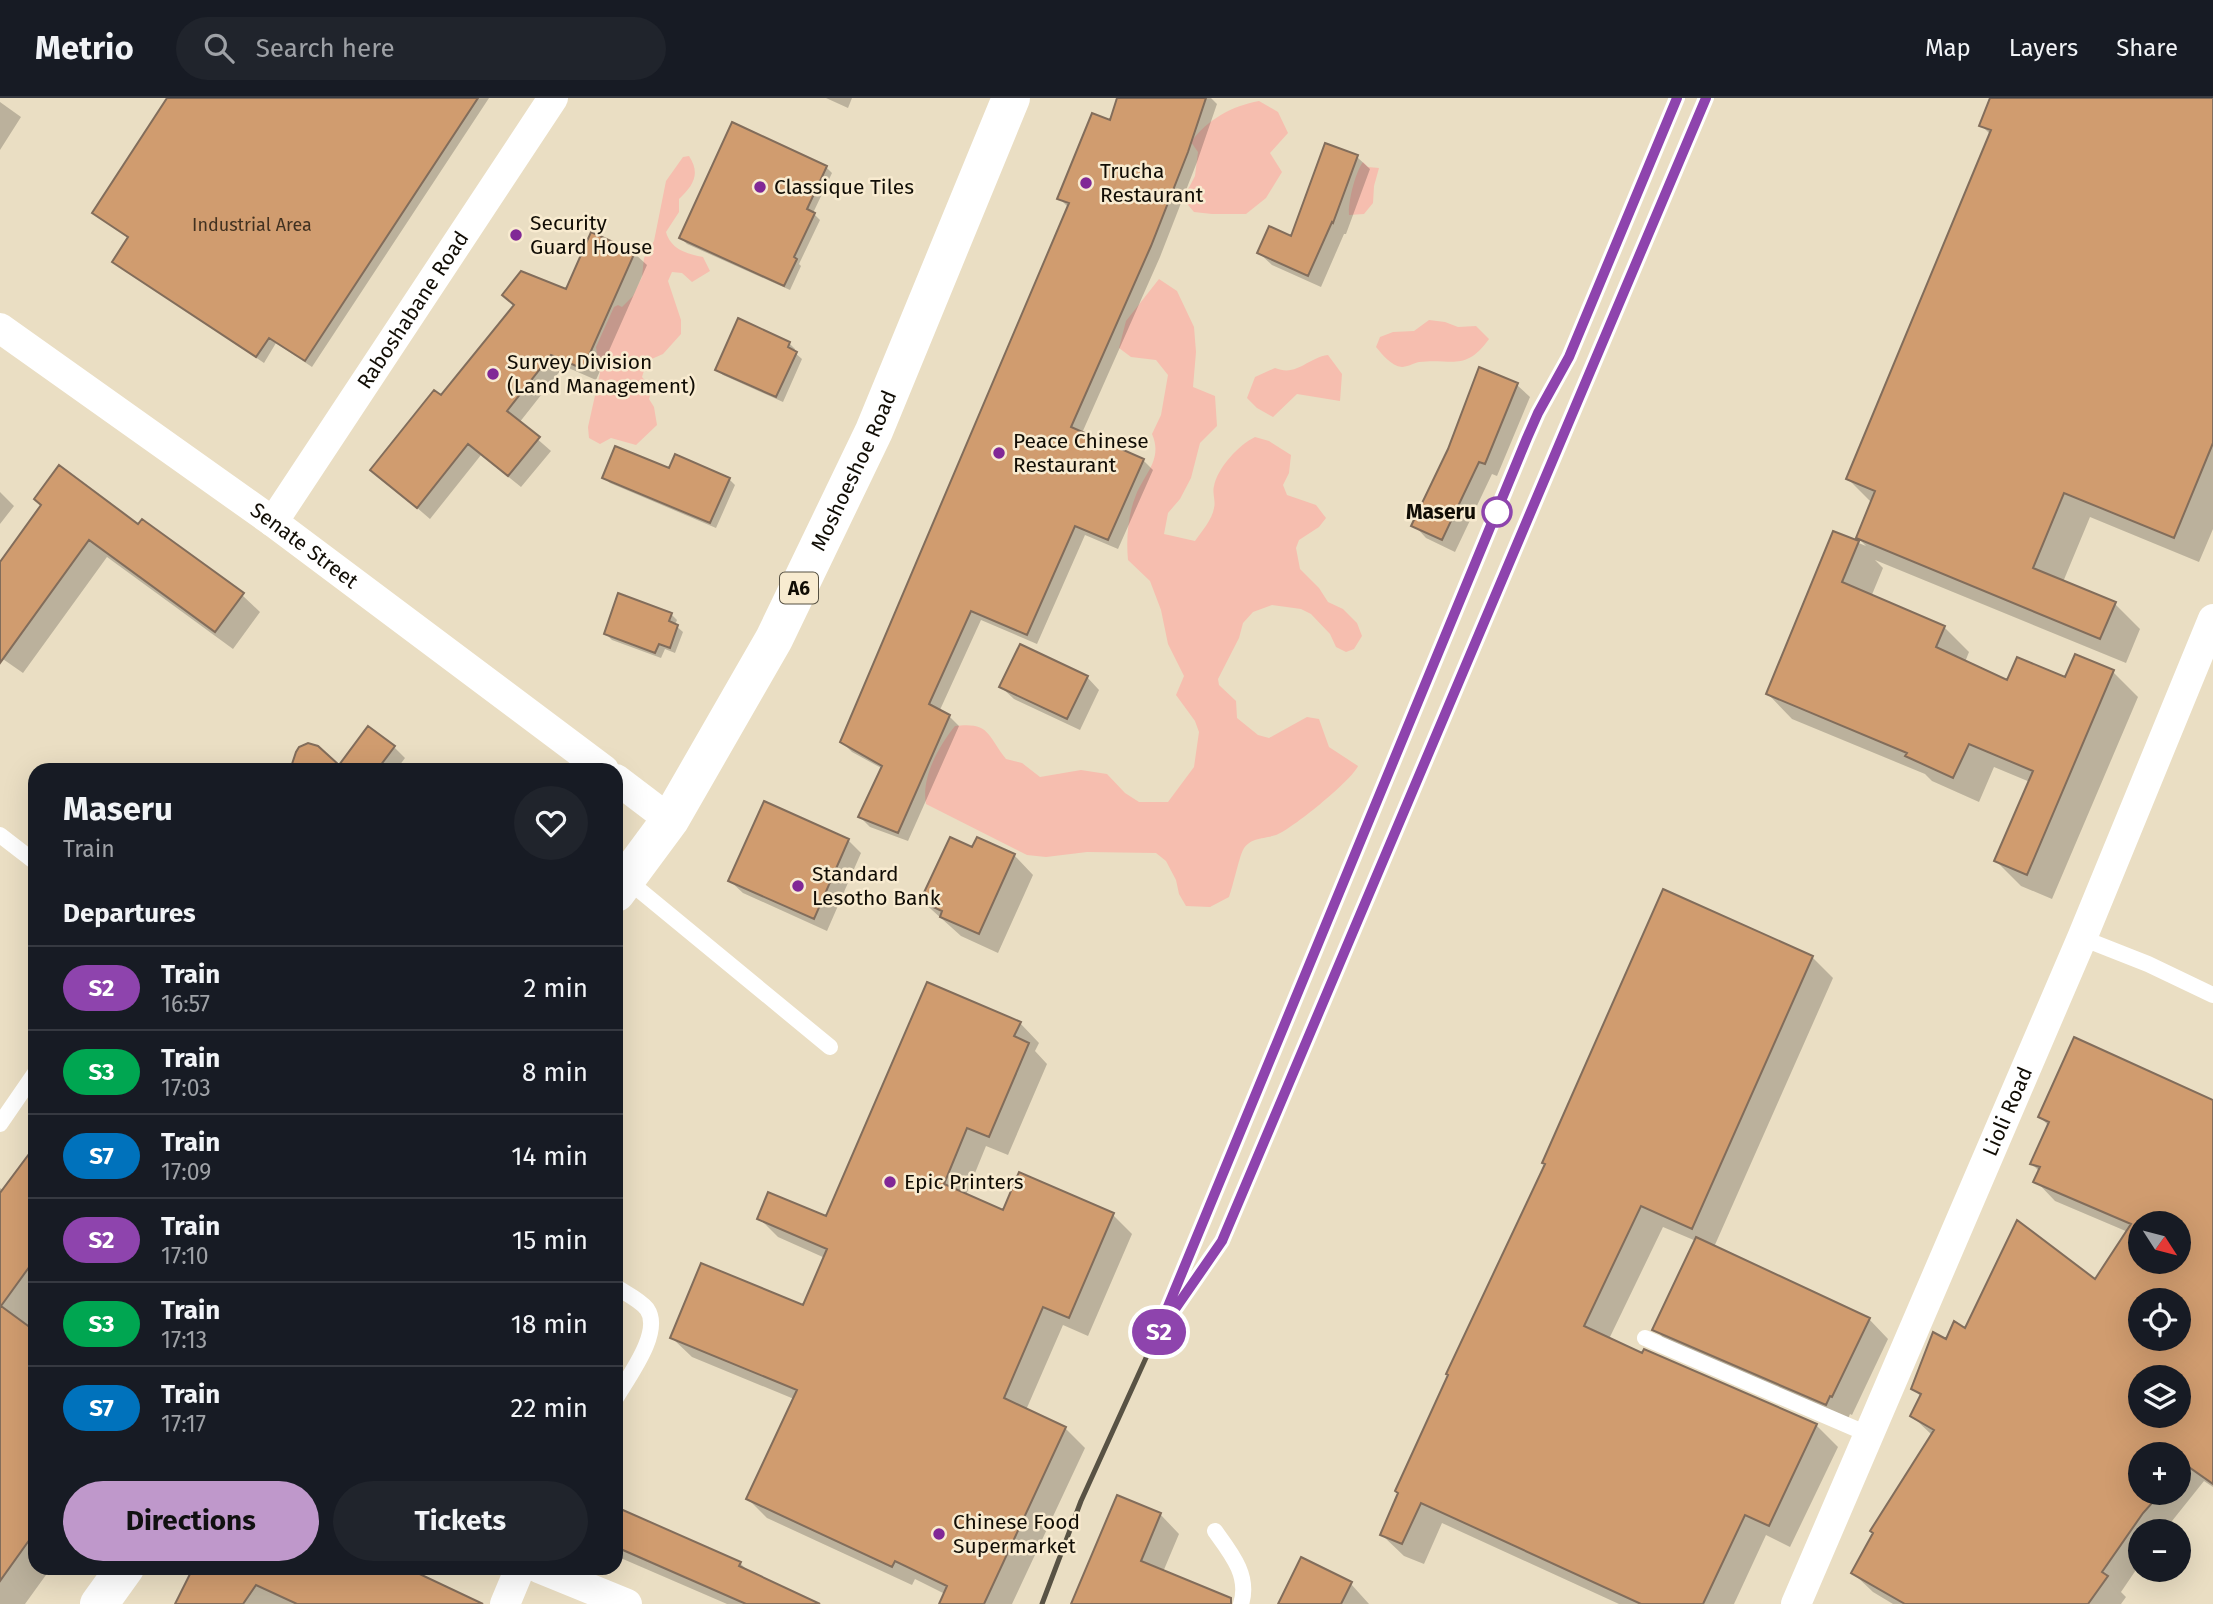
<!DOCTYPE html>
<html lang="en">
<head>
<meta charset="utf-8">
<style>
	body { margin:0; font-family:"Fira Sans",sans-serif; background:#20242c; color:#f1f3f6; height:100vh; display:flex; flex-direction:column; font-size:26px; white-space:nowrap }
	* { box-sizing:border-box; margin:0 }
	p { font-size:23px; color:#9ea1a6 }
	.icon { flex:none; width:38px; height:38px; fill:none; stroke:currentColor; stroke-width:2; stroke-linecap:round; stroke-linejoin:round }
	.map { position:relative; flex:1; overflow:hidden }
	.panel { position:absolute; left:28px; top:665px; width:595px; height:812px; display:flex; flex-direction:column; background:#171b24; border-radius:21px; box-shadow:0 7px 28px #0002 }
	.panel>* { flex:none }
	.badge { padding:0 14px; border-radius:23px; font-size:24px; line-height:46px }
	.needle { width:46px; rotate:126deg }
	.fabs { position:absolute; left:2128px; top:1113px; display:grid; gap:14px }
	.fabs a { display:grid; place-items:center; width:63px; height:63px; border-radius:50%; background:#171b24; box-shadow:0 7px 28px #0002; font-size:35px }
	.map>.badge { position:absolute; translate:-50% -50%; box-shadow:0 0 0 4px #fff }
	h2 { padding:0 35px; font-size:26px; line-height:63px }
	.round { display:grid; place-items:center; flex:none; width:74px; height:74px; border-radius:37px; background:#20242c }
	.summary { display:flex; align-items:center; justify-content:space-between; height:119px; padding:0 35px }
	h1 { font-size:33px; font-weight:700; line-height:52px }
	.cta { display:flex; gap:14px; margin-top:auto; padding:14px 35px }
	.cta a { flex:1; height:80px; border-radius:42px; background:#bf98cb; color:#111; font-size:28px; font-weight:700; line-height:80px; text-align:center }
	.cta a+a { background:#20242c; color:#f1f3f6 }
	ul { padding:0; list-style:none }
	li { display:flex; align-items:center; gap:21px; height:84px; padding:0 35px; border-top:2px solid #363941 }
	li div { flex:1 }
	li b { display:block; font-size:26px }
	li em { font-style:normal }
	li .badge { min-width:77px; font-weight:700; text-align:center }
	header { display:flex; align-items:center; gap:42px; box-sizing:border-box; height:98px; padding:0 35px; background:#171b24; border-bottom:2px solid #363941 }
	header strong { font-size:33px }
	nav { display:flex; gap:38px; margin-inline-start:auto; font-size:24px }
	.search { width:490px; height:63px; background:#20242c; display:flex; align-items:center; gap:18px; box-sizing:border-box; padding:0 24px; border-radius:38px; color:#9ea1a6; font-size:26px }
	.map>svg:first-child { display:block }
	.green { fill:#f6beaf }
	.shadow { fill:#0003; fill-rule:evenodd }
	.building { fill:#d09c6f; stroke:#826d5b; stroke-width:2; fill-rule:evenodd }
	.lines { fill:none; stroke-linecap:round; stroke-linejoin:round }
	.service { stroke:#fff; stroke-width:16 }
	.minor { stroke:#fff; stroke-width:30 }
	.primary { stroke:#fff; stroke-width:38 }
	.rail { stroke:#585244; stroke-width:5 }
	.line-casing { stroke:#fff; stroke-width:16 }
	.line { stroke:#8e44ad; stroke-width:10 }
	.poi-dot { fill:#812896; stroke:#f8ebd0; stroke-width:2.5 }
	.stop-dot { fill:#fff; stroke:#8e44ad; stroke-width:3.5 }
	.labels { text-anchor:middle; stroke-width:5; stroke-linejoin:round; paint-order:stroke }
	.number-label { font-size:18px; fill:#413120 }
	.shield { fill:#f8ebd0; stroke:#565042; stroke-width:2 }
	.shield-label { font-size:19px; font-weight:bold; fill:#110d05 }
	.poi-label { font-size:21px; fill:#110d05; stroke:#f8ebd0; text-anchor:start }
	.street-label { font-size:21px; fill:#110d05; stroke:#f8ebd0 }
	.stop-label { font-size:21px; font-weight:bold; fill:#110d05; stroke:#f8ebd0; text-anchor:end }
</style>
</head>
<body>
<header>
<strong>Metrio</strong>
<div class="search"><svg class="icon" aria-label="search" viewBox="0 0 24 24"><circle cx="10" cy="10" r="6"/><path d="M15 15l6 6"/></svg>Search here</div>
<nav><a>Map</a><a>Layers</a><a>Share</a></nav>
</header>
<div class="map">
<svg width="2213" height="1506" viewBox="0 0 2213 1506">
	<rect width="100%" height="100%" fill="#eadec3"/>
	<path class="green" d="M 1259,3 L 1278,14 L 1288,35 L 1270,55 L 1282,74 L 1266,100 L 1246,116 L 1212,116 L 1194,114 L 1183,101 L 1195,78 L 1198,54 L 1191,44 C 1208,21 1232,8 1259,3 Z
		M 689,58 C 701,76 693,88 679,101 L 679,114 L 666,134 C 671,152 688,156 703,159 L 710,173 L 692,184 L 682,175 L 672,174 L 668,183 L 681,222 L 681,236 L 663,256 L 647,263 L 642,279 L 652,291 L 649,301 L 654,309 L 657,327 L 636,347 L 611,340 L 600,346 L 589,340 L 588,329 L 600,275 L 596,249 L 614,209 L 618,207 L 622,209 L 633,198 L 642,179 L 644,160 L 654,143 L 666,83 L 683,59 Z
		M 1363,64 L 1368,69 L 1379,70 L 1374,88 L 1373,105 L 1364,116 L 1349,117 C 1348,104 1355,75 1363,64 Z
		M 1159,181 L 1177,193 L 1194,229 L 1196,254 L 1193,289 L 1215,298 L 1217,328 L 1200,345 L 1191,380 L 1180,401 L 1168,415 L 1164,436 L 1195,443 C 1202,433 1212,422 1214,410 C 1216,403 1212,395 1214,388 C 1218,369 1239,347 1255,339 L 1269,343 L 1291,357 L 1289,375 L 1283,387 L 1287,397 L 1316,407 L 1326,420 L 1319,429 L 1299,442 L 1296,450 L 1300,471 L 1319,490 L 1328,504 L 1343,511 L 1357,525 L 1362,538 L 1354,551 L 1346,554 L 1336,549 L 1330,536 L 1311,516 L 1301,511 L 1272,507 L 1253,514 L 1243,525 L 1239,540 L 1218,581 L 1219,587 L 1236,603 L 1237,620 L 1258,637 L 1269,640 L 1307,619 L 1319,621 L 1329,649 L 1358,668 C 1352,682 1291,732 1276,737 C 1264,741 1250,739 1243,752 C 1239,760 1233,788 1229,799 L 1210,809 L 1186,808 L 1179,796 L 1176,782 L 1166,763 L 1156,755 L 1087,754 L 1046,759 L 1027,757 L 926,706 C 921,679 939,648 955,628 C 990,624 987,637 1006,661 L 1022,665 L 1040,679 L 1081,672 L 1107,676 L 1125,695 L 1139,704 L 1168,704 L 1194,669 L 1199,634 L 1195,623 L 1176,597 L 1184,578 L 1168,546 L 1161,512 L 1150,483 L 1128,462 C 1126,441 1128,416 1136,397 C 1145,375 1163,361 1152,336 L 1161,317 L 1168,277 L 1156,262 L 1131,259 L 1119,250 L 1126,223 Z
		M 1429,222 L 1445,224 L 1458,229 L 1476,228 L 1489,241 C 1465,274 1453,260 1419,264 C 1414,265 1407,269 1402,269 C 1391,268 1382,256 1376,249 L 1380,239 L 1393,234 L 1414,233 Z
		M 1328,257 L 1342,276 L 1340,303 L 1297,296 L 1273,319 L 1257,310 L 1247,300 L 1255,279 L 1275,270 C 1297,279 1307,260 1328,257 Z"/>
	<path class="shadow" d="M 169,0 L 489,0 L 312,269 L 276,245 L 264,265 L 114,164 L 130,141 L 94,115 Z
		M 826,0 L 852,0 L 848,10 Z
		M 1119,0 L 1211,0 L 1217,6 L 1197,64 L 1160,159 L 1082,335 L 1143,362 L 1153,372 L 1118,451 L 1085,437 L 1037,546 L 981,522 L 939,614 L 949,618 L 959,628 L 908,743 L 870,729 L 860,719 L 883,671 L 852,654 L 842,644 L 1069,110 L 1059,100 L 1111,25 Z
		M 1992,0 L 2213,0 L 2213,431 L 2199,464 L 2090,419 L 2063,484 L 2115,506 L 2140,531 L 2126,565 L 1875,462 L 1883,470 L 1871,499 L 1944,529 L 1969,554 L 1965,564 L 2008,584 L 2066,581 L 2113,574 L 2138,599 L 2052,801 L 2021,788 L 1996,763 L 2030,684 L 1994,669 L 1979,704 L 1932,683 L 1925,676 L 1792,621 L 1768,596 L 1834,435 L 1866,448 L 1858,440 L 1872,405 L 1848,381 L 1991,37 L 1981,27 Z
		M 0,4 L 21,19 L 0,52 Z
		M 1357,59 L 1370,71 L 1346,136 L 1344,136 L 1321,189 L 1272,167 L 1259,155 L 1292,140 Z
		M 826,69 L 832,75 L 813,115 L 820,122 L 799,166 L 801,168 L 790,192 L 687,146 L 681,140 Z
		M 634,155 L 647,167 L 596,282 L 564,268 L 519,325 L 551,353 L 521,389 L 481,357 L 430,421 L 373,372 L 441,300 L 515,208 L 504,197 L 567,193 Z
		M 789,245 L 795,251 L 794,254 L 802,261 L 783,304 L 723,277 L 717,271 Z
		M 1517,287 L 1530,299 L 1497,378 L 1492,376 L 1455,454 L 1426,440 L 1414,427 Z
		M 670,372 L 729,381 L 735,387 L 716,430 L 610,385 L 604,380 Z
		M 66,375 L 139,429 L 242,497 L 260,514 L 233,551 L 107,459 L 23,575 L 0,559 L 0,467 Z
		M 0,394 L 14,408 L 0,426 Z
		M 671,516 L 677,522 L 675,527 L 683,534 L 675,555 L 665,551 L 661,560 L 612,542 L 606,536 Z
		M 1087,579 L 1099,592 L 1080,632 L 1014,601 L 1001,589 Z
		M 394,649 L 405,660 L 396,672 L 301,672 L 340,669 Z
		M 848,742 L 861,755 L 827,833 L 743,795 L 730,783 Z
		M 973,751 L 1014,757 L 1033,777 L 998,855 L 961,838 L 922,803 Z
		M 1812,859 L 1833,880 L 1714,1149 L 1869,1221 L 1888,1241 L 1852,1317 L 1850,1316 L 1846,1325 L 1674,1251 L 1655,1231 L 1696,1143 L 1663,1129 L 1609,1241 L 1816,1327 L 1838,1349 L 1790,1449 L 1766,1437 L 1734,1506 L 1619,1506 L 1442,1425 L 1424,1466 L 1404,1458 L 1382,1437 Z
		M 1020,925 L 1039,945 L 1035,953 L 1047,966 L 1008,1057 L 986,1048 L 966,1097 L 1004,1114 L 1113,1117 L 1132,1136 L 1088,1238 L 1063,1227 L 1026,1312 L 1065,1330 L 1085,1350 L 1012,1506 L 941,1506 L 945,1496 L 915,1481 L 912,1487 L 767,1420 L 748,1401 L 794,1301 L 692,1259 L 672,1240 L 804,1209 L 825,1160 L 778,1139 L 759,1120 L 826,1121 Z
		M 2213,1004 L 2213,1389 L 2204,1383 L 2164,1433 L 2140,1433 L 2140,1466 L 2121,1494 L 2126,1499 L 2121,1506 L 1893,1506 L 1873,1494 L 1853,1475 L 1933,1338 L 1912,1318 L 1921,1299 L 1913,1290 L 1946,1243 L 1966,1233 L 2095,1183 L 2128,1134 L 2055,1103 L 2036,1083 L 2040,1074 L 2032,1066 L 2049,1028 L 2040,1019 ZM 2140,1125 L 2179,1125 L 2179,1164 L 2140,1164 ZM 2140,1202 L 2179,1202 L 2179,1241 L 2140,1241 ZM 2140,1279 L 2179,1279 L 2179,1318 L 2140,1318 ZM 2140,1356 L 2179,1356 L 2179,1395 L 2140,1395 Z
		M 35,1051 L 35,1470 L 51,1470 L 25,1506 L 0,1506 L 0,1090 L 4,1093 Z
		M 616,1411 L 740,1465 L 750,1475 L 816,1506 L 727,1506 L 616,1458 Z
		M 1160,1416 L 1179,1436 L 1163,1474 L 1221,1506 L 1073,1506 Z
		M 195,1470 L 403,1470 L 467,1506 L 177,1506 Z
		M 1351,1486 L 1369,1506 L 1280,1506 Z"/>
	<path class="building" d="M 167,0 L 478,0 L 305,263 L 269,240 L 256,259 L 112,164 L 128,139 L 92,115 Z
		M 1117,0 L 1206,0 L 1188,54 L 1151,148 L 1071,329 L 1144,361 L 1108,442 L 1075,428 L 1027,537 L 971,513 L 929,606 L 950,617 L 898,735 L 858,719 L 882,668 L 840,644 L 1069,105 L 1057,101 L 1092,15 L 1110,22 Z
		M 1990,0 L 2213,0 L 2213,345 L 2174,440 L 2064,395 L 2033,470 L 2116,504 L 2100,541 L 1856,440 L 1875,393 L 1846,381 L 1991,32 L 1979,28 Z
		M 732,24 L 827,68 L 807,111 L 815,115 L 794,159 L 797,161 L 784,188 L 679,140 Z
		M 1325,45 L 1358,57 L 1333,125 L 1332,124 L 1308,178 L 1257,155 L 1269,128 L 1291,138 Z
		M 591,134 L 635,154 L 583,271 L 551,257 L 507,313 L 540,339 L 508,378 L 468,346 L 417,410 L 370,372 L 434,292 L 441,297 L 514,207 L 502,197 L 521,173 L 566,191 Z
		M 738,220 L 790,244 L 788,249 L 797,254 L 776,299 L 715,272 Z
		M 1479,269 L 1518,285 L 1485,366 L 1479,364 L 1442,442 L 1411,428 L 1448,351 Z
		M 615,348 L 669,370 L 675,356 L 730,380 L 710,425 L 602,380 Z
		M 59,367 L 138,426 L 142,421 L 244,495 L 215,534 L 89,442 L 0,565 L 0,464 L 41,407 L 34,401 Z
		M 1833,433 L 1859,443 L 1842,484 L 1945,528 L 1936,549 L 2007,582 L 2017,559 L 2065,579 L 2075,556 L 2114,572 L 2027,777 L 1994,763 L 2033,673 L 1969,646 L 1953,680 L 1905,658 L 1907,655 L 1766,596 Z
		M 618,495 L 672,515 L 669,523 L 678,527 L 670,550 L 659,546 L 655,555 L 604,536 Z
		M 1020,546 L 1088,578 L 1067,621 L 999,589 Z
		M 368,628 L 395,648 L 377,672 L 290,672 L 296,654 L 299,649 L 308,645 L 318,648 L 339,667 Z
		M 764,703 L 849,741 L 814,821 L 728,783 Z
		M 950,739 L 972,749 L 977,739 L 1015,756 L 979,836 L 940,819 L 942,813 L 920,803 Z
		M 1663,791 L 1813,858 L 1692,1131 L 1641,1108 L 1584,1228 L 1642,1255 L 1644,1251 L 1817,1326 L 1769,1428 L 1745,1417 L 1703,1506 L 1641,1506 L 1421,1405 L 1402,1446 L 1380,1437 L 1398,1395 L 1395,1393 L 1448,1277 L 1446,1276 L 1545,1066 L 1542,1065 Z
		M 927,884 L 1021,924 L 1014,938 L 1029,945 L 989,1039 L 967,1030 L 944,1086 L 1003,1112 L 1019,1074 L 1114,1115 L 1069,1220 L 1043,1209 L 1004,1300 L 1066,1329 L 984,1506 L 939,1506 L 947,1488 L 895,1463 L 892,1469 L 746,1401 L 797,1292 L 670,1240 L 701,1165 L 803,1207 L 827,1151 L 757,1121 L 768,1094 L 826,1118 Z
		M 2074,939 L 2213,1002 L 2213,1386 L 2183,1365 L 2179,1371 L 2179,1356 L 2140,1356 L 2140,1395 L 2161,1395 L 2143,1415 L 2102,1474 L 2108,1478 L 2088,1506 L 1905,1506 L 1851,1475 L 1873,1435 L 1870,1433 L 1934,1332 L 1910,1318 L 1921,1296 L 1911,1291 L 1933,1234 L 1946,1241 L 1954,1223 L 1965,1230 L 2017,1122 L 2095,1181 L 2131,1126 L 2033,1084 L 2040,1069 L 2030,1066 L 2049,1024 L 2038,1019 ZM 2140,1125 L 2179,1125 L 2179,1164 L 2140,1164 ZM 2140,1202 L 2179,1202 L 2179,1241 L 2140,1241 ZM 2140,1279 L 2179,1279 L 2179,1318 L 2140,1318 Z
		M 35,1048 L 35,1161 L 1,1208 L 35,1233 L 35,1434 L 0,1483 L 0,1095 Z
		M 1696,1139 L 1870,1220 L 1832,1299 L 1830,1298 L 1826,1307 L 1652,1232 Z
		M 1117,1397 L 1161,1415 L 1141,1463 L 1231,1500 L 1231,1506 L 1071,1506 Z
		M 616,1409 L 741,1464 L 739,1468 L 820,1506 L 746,1506 L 616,1449 Z
		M 1301,1459 L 1352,1484 L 1341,1506 L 1278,1506 Z
		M 193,1470 L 407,1470 L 483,1506 L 297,1506 L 256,1487 L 243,1506 L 175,1506 Z"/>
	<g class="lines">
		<path class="service" d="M 0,737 L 35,764
			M 626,781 L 830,949
			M 2082,840 L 2148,866 L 2213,897
			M 0,1026 L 35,975
			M 616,1189 C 625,1195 640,1202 647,1211 C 663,1234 628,1279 616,1300
			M 1645,1240 L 1870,1337
			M 1215,1433 C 1231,1455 1250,1478 1241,1506"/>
		<g class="minor">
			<path id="s1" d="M 0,230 L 273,424 L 604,672"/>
			<path id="s2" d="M 273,424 L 553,0"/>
			<path d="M 616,681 L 670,722"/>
			<path d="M 539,1470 L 627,1506"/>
			<path d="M 505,1506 L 520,1470"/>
			<path id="s3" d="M 1796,1506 L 2082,840 L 2213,521"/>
		</g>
		<g class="primary">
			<path id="s4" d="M 616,795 L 670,722 L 774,541 L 874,333 L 1011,0"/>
			<path d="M 99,1506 L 125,1470"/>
		</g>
		<path class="rail" d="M 1172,1216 L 1222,1143 L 1706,0
			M 1042,1506 L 1081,1403 L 1155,1240 L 1537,315 L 1569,259 L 1677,0"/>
	</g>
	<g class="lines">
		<defs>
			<path id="line" d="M 1677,0 L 1569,259 L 1538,315 L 1527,340 L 1155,1240 L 1222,1143 L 1706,0"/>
		</defs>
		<use href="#line" class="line-casing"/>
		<use href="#line" class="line"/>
	</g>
	<g class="poi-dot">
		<circle cx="1086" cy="85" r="7"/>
		<circle cx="760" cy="89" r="7"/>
		<circle cx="516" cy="137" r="7"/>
		<circle cx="493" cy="276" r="7"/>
		<circle cx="999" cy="355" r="7"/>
		<circle cx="798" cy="788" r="7"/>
		<circle cx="890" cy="1084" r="7"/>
		<circle cx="939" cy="1436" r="7"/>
	</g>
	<circle class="stop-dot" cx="1497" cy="414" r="14"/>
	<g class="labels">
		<g class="number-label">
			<text x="252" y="133">Industrial Area</text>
		</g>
		<rect class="shield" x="780" y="474.5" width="38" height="31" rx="5"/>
		<g class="shield-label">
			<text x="799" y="497">A6</text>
		</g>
		<g class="poi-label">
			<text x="1100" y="80">Trucha<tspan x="1100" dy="24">Restaurant</tspan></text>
			<text x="774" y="96">Classique Tiles</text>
			<text x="530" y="132">Security<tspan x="530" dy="24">Guard House</tspan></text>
			<text x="507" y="271">Survey Division<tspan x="507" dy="24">(Land Management)</tspan></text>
			<text x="1013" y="350">Peace Chinese<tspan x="1013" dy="24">Restaurant</tspan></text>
			<text x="812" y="783">Standard<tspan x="812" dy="24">Lesotho Bank</tspan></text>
			<text x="904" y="1091">Epic Printers</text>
			<text x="953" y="1431">Chinese Food<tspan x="953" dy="24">Supermarket</tspan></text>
		</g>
		<g class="street-label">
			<text dy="7" stroke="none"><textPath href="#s2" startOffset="254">Raboshabane Road</textPath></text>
			<text dy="7" stroke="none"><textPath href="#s4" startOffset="486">Moshoeshoe Road</textPath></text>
			<text dy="7" stroke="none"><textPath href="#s1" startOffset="374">Senate Street</textPath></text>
			<text dy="7" stroke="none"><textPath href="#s3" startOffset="536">Lioli Road</textPath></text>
		</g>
		<g class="stop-label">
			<text x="1476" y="421">Maseru</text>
		</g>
	</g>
</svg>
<div class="fabs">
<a><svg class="needle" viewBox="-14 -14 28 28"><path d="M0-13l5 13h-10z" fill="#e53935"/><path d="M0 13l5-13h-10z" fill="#9ea1a6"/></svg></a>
<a><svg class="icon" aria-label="locate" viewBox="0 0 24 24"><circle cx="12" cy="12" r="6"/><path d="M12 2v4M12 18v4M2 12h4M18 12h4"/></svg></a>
<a><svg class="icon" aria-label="layers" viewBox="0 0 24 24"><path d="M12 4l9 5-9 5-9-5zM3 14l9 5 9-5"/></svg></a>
<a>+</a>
<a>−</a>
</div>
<b class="badge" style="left:1159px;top:1234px;background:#8e44ad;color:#fff">S2</b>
<section class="panel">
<div class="summary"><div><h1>Maseru</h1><p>Train</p></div><a class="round"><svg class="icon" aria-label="heart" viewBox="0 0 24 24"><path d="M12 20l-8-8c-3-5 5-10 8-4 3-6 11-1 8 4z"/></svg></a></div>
<h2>Departures</h2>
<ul>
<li><span class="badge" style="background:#8e44ad;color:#fff">S2</span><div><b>Train</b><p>16:57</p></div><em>2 min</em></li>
<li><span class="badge" style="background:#00a651;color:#fff">S3</span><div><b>Train</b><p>17:03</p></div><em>8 min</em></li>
<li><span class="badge" style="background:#0072bc;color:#fff">S7</span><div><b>Train</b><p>17:09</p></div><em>14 min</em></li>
<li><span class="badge" style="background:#8e44ad;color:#fff">S2</span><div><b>Train</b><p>17:10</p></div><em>15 min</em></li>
<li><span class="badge" style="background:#00a651;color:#fff">S3</span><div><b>Train</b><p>17:13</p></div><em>18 min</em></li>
<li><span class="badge" style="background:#0072bc;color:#fff">S7</span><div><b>Train</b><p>17:17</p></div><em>22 min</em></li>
</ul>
<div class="cta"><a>Directions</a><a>Tickets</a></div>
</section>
</div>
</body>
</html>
